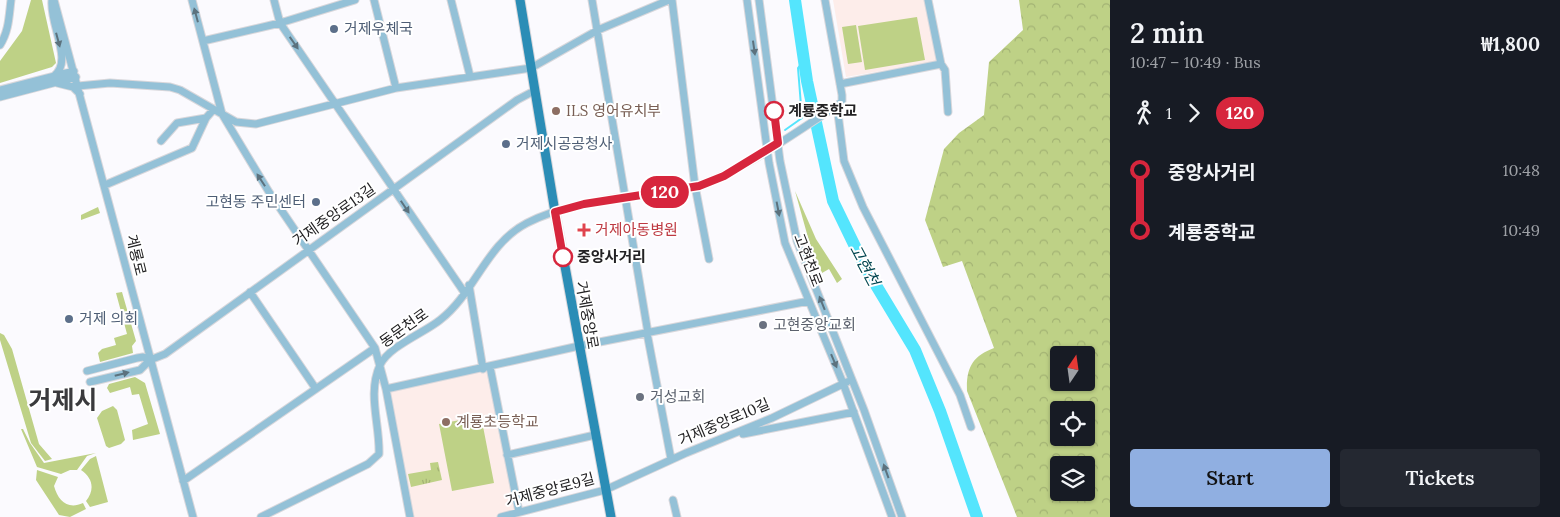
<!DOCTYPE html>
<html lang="en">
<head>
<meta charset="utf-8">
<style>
	body { margin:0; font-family:Lora,"Noto Sans KR",serif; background:#242831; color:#f1f3f6; height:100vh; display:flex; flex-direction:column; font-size:19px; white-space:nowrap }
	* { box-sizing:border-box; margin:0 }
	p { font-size:16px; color:#9ea1a6 }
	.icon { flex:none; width:28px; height:28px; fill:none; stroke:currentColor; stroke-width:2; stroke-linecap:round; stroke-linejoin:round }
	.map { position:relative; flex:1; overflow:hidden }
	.details { display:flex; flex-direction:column; background:#171b24; width:450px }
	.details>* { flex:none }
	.badge { padding:0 10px; border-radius:16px; font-size:18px; line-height:32px }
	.needle { width:32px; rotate:13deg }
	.tools { position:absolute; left:1050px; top:346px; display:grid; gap:10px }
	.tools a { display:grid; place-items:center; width:45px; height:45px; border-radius:5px; background:#171b24; box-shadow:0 1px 4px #0004; font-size:25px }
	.map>.badge { position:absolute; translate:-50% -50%; box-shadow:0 0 0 2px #fff }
	.legs { display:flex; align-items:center; gap:8px; height:55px; padding:0 20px; font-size:16px }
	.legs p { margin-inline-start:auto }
	.head { display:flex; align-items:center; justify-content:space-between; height:85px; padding:0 20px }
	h1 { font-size:28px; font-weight:600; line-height:38px }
	.primary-button { display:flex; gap:10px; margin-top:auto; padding:10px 20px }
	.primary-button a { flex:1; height:58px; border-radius:5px; background:#90afe1; color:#111; font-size:20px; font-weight:600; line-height:58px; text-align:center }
	.primary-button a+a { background:#242831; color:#f1f3f6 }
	ul { padding:0 20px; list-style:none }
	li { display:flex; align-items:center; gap:18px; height:60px; font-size:19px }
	li i { display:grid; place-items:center; width:8px; height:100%; margin:0 6px; background:currentColor }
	li i::after { content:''; width:12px; height:12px; margin:-6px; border:4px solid; border-radius:50%; background:#171b24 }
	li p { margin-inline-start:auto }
	li:first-child i { background:linear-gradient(#0000 50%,currentColor 0) }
	li:last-child i { background:linear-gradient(currentColor 50%,#0000 0) }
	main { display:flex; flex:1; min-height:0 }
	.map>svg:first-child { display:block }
	.education { fill:#fdedea }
	.grass { fill:#bed186 }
	.forest { fill:url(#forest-crowns); fill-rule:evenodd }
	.park { fill:url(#park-tufts) }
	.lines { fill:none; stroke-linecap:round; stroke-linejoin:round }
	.stream { stroke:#54e5fd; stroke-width:2 }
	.river { stroke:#54e5fd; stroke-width:12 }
	.minor-casing { stroke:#d8d7db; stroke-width:9 }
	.major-casing { stroke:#d8d7db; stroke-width:11 }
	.minor { stroke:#94c1d7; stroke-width:7 }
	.major { stroke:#2b8db6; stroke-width:9 }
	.oneway { fill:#5c727e }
	.line-1-casing { stroke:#fff; stroke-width:11 }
	.line-1 { stroke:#d7263d; stroke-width:8 }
	.service-dot { fill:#5c6f8a; stroke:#fff; stroke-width:2 }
	.education-dot { fill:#8d6e63; stroke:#fff; stroke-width:2 }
	.stop-1-dot { fill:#fff; stroke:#d7263d; stroke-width:2.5 }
	.health-dot { fill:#e0444e; stroke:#fff; stroke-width:2 }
	.worship-dot { fill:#6b7280; stroke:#fff; stroke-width:2 }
	.labels { text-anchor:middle; stroke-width:4; stroke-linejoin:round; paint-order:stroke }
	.service-label { font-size:15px; fill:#4e5e75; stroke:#fff; text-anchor:start }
	.education-label { font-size:15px; fill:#785e54; stroke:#fff; text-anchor:start }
	.stop-label { font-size:15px; font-weight:bold; fill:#232224; stroke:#fff; text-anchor:start }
	.street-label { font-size:15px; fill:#232224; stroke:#fff }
	.health-label { font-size:15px; fill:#be3a42; stroke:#fff; text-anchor:start }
	.worship-label { font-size:15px; fill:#5b616d; stroke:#fff; text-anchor:start }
	.water-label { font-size:16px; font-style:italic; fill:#024650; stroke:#fff }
	.town-label { font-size:25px; font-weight:bold; fill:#3a3a3d; stroke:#fff }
</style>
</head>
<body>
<main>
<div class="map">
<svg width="1110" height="517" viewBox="0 0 1110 517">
	<defs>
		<pattern id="forest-crowns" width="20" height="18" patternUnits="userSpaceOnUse" patternTransform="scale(1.25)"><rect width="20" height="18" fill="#bed186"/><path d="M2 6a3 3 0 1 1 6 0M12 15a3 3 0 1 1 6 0" fill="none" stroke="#a3b374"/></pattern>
		<pattern id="park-tufts" width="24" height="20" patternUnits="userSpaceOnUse" patternTransform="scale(1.25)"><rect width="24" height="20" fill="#bed186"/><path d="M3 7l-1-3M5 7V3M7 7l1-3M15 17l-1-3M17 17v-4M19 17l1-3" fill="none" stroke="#a3b374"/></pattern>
	</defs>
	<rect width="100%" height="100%" fill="#fbfafe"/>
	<path class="education" d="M 833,0 L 925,0 L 939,61 L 846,77 Z
		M 490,367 L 519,512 L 501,517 L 410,517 L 386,389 Z"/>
	<path class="grass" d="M 31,0 L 42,0 L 56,63 L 52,67 L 0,83 L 0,61 L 22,31 Z
		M 917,17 L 925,60 L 865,70 L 858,26 Z
		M 856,25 L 862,62 L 848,64 L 842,27 Z
		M 795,191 L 816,239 L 842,279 L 837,283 L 829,269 L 822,273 L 809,241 Z
		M 98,207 L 100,213 L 81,220 L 81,215 Z
		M 122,292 L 136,341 L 132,346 L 133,353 L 100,362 L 98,353 L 102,349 L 116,345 L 114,338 L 127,334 L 116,293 Z
		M 0,333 L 4,335 L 12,349 L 39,444 L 52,459 L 45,461 L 31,443 L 0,340 Z
		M 135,377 L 145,383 L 160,434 L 133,440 L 132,430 L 148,424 L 139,394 L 132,395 L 130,387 L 110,393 L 107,388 L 109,384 Z
		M 113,406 L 117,410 L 125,440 L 121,444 L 109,448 L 106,446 L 97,418 L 102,411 Z
		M 481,416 L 494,483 L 452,491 L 439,424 Z
		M 21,429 L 23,429 L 30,443 L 44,463 L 96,453 L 87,456 L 77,470 L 70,470 L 61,474 L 37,467 Z
		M 96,456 L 108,502 L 90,507 L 86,501 C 95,490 93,478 81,470 L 90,459 Z
		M 37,470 L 58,477 L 54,486 C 58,501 68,510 83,503 L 86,509 L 70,517 L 59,515 L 36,480 Z"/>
	<path class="forest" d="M 1019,0 L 1110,0 L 1110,517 L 1017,517 L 967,391 C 966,367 973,356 994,348 L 962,261 L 943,267 L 925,220 L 944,149 L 959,133 L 984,115 L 989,62 L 1023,30 ZM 1059,355 L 1086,355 L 1086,382 L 1059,382 ZM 1059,410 L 1086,410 L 1086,438 L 1059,438 ZM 1059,465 L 1086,465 L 1086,492 L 1059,492 Z"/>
	<path class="park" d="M 438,462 L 442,480 L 411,487 L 408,474 L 431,470 L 430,463 Z"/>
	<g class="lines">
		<path class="stream" d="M 785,130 L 802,118 L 798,68 L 804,60"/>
		<path class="river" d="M 795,0 L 807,81 L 833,201 L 865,267 L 915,350 L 940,411 L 977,517"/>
		<defs>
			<path id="minor" d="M 52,0 C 49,24 74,61 54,76
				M 54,0 L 193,517
				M 192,0 L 222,114 L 269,192 L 375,348 L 386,389 L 410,517
				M 274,0 L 280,23 L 464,292
				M 374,0 L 396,88
				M 451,0 L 470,76
				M 592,0 L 648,333
				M 672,0 L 695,186 L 709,259
				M 747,0 L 769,163 L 785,243 L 843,383 L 892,517
				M 759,0 L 780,161 L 797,241 L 864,410 L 902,517
				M 825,0 L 842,95 L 842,101 L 837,106 L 844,161 L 863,207 L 960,395 L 971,427
				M 928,0 L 941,64 L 945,70 L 948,112
				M 203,41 L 280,23 L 355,0
				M 0,45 C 9,31 9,16 11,0
				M 57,83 L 73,87 L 80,94
				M 840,84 L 941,64
				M 78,86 L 110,83 L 170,87 L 180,90 L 236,122 L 256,124 L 396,88 L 531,68 L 598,30 L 669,0
				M 0,90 L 74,71
				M 0,97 L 76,77
				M 161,141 L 177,123 L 206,118
				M 105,185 L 192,148 L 206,118 L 213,110
				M 469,285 L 483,369
				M 250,292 L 316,389
				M 647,333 L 671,459
				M 150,360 L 165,354 L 517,100 L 534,91
				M 490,367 L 519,512
				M 87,371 L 137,358 L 143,357 L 150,360
				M 90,382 L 140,370 L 150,360
				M 386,389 L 579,346 L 809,301
				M 743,434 L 854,412
				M 507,455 L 595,435
				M 183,481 L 375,348
				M 673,500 L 677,517
				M 261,517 L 368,464 L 379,454 C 380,424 367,394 380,365 C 389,346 424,333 440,320 C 475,293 486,244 527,223 C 558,207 596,201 629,196 C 653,193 677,193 700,185 C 746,169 795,132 837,106
				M 501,517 L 605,490 L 686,453 L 772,418 L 847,382"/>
			<path id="major" d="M 520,0 L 555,212 L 611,517"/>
		</defs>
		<use href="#minor" class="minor-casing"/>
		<use href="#major" class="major-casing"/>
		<use href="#minor" class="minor"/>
		<use href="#major" class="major"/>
	</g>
	<defs><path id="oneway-solid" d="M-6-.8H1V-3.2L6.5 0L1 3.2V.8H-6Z" transform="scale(1.25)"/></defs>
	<g class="oneway">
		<use href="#oneway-solid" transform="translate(196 15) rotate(-105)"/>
		<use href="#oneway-solid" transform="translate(58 40) rotate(75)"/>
		<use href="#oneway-solid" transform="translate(294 43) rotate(55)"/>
		<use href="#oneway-solid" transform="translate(754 48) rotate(82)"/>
		<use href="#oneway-solid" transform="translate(261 180) rotate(-123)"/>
		<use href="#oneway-solid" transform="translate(405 207) rotate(56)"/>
		<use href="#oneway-solid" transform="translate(778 209) rotate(79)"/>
		<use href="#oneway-solid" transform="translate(822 303) rotate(-112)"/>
		<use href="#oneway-solid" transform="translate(834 361) rotate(67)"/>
		<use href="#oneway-solid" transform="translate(122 374) rotate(-14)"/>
		<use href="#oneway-solid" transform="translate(886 471) rotate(-110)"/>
	</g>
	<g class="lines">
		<defs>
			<path id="line-1" d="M 563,257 L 555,212 L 584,204 L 699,186 L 724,176 L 778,143 L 774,111"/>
		</defs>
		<use href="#line-1" class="line-1-casing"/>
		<use href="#line-1" class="line-1"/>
	</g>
	<g class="service-dot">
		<circle cx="334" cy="29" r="5"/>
		<circle cx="506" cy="144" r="5"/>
		<circle cx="316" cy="202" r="5"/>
		<circle cx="69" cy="319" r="5"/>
	</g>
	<g class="education-dot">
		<circle cx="556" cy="111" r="5"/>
		<circle cx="446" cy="422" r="5"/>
	</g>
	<g class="stop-1-dot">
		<circle cx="774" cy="111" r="9"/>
		<circle cx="563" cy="257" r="9"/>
	</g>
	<path class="health-dot" d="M581.5 222.5h5v5h5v5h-5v5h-5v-5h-5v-5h5z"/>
	<g class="worship-dot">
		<circle cx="763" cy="325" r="5"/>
		<circle cx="640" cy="397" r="5"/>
	</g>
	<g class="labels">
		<g class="service-label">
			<text x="344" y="34">거제우체국</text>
			<text x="516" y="149">거제시공공청사</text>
			<text x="306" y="207" text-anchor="end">고현동 주민센터</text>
			<text x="79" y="324">거제 의회</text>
		</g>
		<g class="education-label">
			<text x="566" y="116">ILS 영어유치부</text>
			<text x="456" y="427">계룡초등학교</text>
		</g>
		<g class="stop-label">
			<text x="788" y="116">계룡중학교</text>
			<text x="577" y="262">중앙사거리</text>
		</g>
		<g class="street-label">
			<text transform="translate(334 215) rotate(-35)" y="5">거제중앙로13길</text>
			<text transform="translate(136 255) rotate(76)" y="5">계룡로</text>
			<text transform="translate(808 260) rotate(69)" y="5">고현천로</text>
			<text transform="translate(587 315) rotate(80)" y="5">거제중앙로</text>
			<text transform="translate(404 328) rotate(-35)" y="5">동문천로</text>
			<text transform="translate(724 422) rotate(-23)" y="5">거제중앙로10길</text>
			<text transform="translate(550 490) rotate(-15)" y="5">거제중앙로9길</text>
		</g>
		<g class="health-label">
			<text x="595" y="235">거제아동병원</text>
		</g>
		<g class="worship-label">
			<text x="773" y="330">고현중앙교회</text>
			<text x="650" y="402">거성교회</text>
		</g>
		<g class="water-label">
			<text transform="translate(865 265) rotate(62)" y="6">고현천</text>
		</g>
		<g class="town-label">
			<text x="63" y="409">거제시</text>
		</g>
	</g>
</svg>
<div class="tools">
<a><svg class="needle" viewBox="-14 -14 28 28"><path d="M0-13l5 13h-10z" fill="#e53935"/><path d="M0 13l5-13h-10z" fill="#9ea1a6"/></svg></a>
<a><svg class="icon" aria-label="locate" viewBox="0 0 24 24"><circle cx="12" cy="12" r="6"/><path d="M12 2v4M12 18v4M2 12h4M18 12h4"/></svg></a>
<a><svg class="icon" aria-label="layers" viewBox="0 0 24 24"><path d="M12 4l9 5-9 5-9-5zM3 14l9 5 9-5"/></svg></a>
</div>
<b class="badge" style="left:665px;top:192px;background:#d7263d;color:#fff">120</b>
</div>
<section class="details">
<div class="head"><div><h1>2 min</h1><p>10:47 – 10:49 · Bus</p></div><b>₩1,800</b></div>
<div class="legs"><svg class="icon" aria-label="walk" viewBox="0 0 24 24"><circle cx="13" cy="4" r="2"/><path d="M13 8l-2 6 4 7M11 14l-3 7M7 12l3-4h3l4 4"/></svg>1<svg class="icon" aria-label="forward" viewBox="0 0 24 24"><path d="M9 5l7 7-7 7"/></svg><b class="badge" style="background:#d7263d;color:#fff">120</b></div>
<ul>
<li><i style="color:#d7263d"></i><b>중앙사거리</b><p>10:48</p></li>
<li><i style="color:#d7263d"></i><b>계룡중학교</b><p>10:49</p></li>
</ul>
<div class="primary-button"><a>Start</a><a>Tickets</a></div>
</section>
</main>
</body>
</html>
